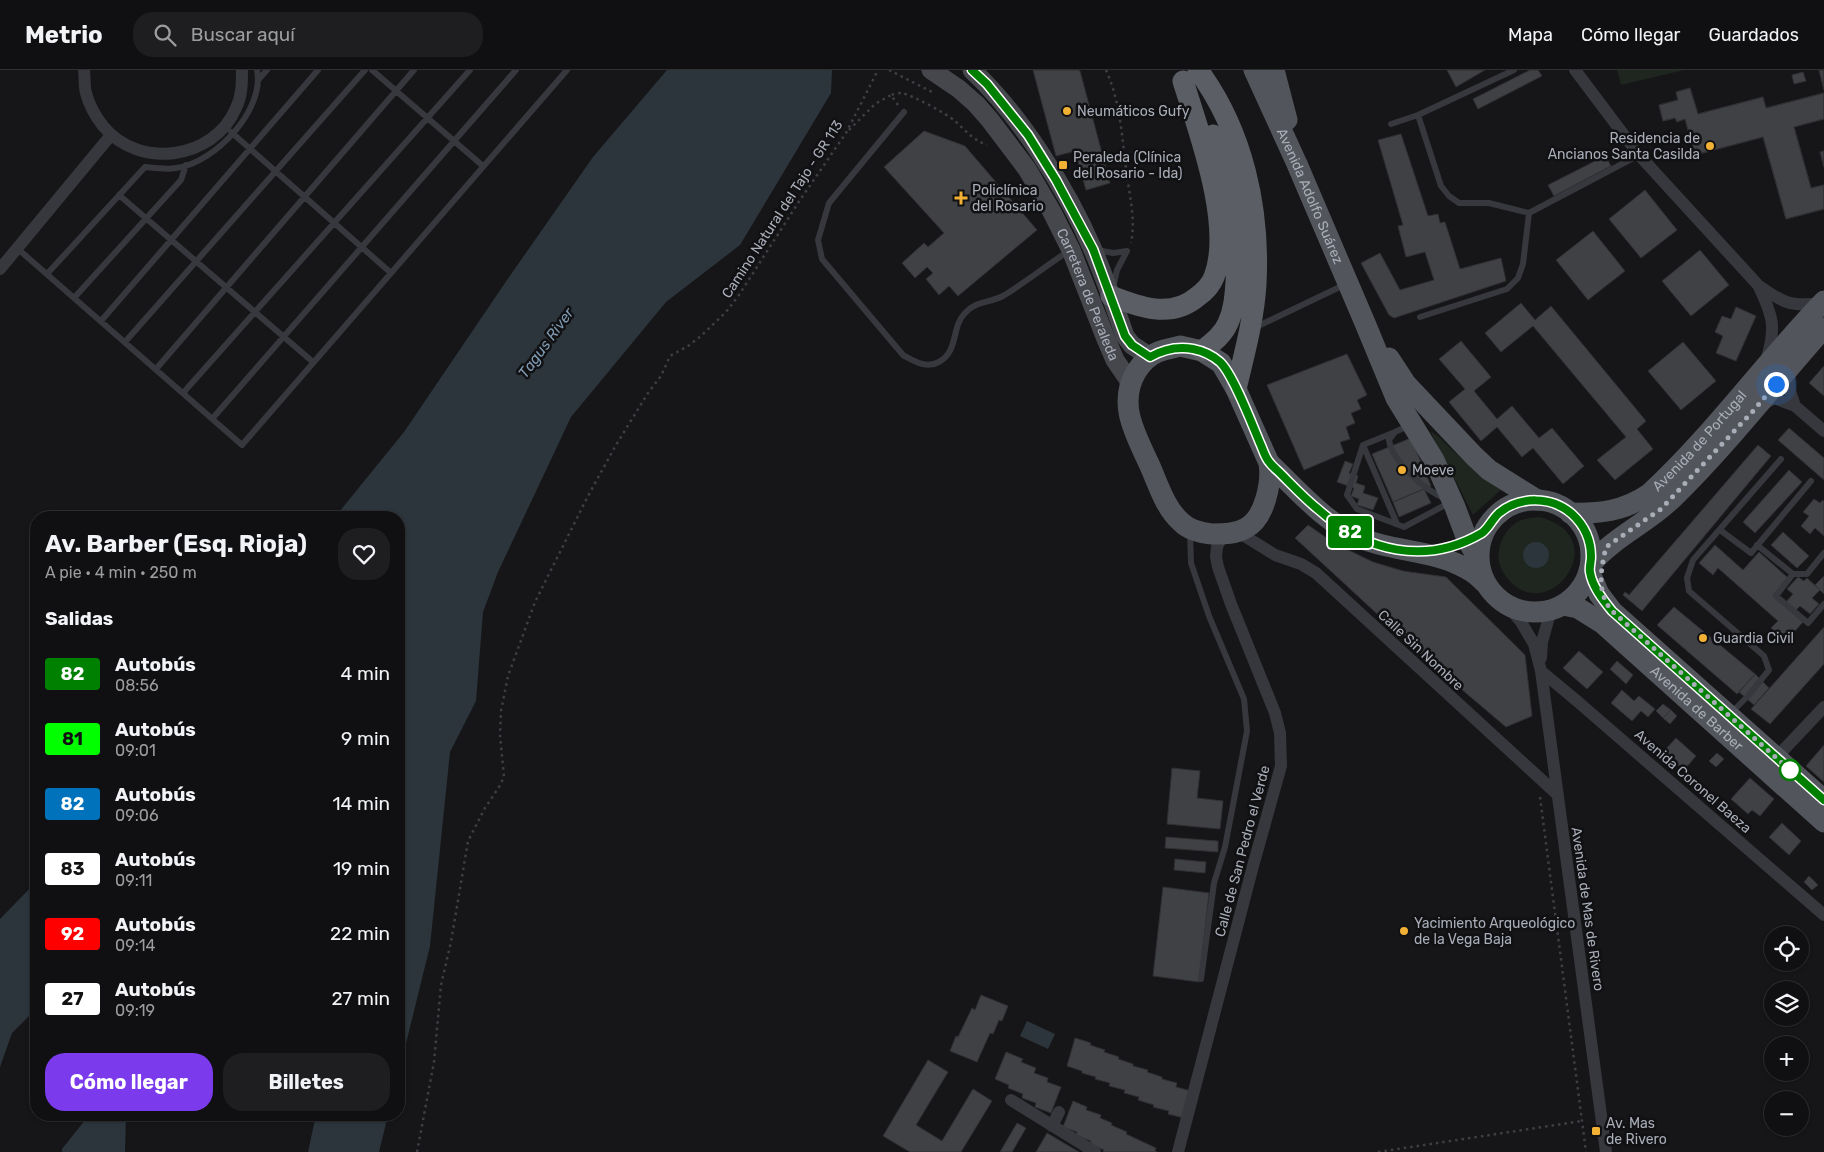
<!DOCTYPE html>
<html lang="es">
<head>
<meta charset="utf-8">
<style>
	body { margin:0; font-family:Rubik,sans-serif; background:#1e1e20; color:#f1f3f6; height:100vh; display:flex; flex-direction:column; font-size:19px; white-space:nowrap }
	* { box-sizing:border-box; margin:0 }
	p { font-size:16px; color:#9c9d9f }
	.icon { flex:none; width:28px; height:28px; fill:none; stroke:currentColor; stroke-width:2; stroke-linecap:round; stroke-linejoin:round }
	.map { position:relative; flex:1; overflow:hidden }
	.sheet { position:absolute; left:30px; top:441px; width:375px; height:610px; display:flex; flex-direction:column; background:#101012; border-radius:20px; box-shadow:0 1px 4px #0004,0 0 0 1px #303032 }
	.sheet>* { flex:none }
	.badge { padding:0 10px; border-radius:4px; font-size:18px; line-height:32px }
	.tools { position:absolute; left:1764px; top:856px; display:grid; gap:10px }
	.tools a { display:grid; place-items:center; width:45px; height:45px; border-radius:50%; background:#101012; box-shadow:0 1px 4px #0004,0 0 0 1px #303032; font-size:25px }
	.you { position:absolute; width:25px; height:25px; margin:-12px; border:4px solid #fff; border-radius:50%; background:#1a73e8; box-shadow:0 0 0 8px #1a73e833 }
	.map>.badge { position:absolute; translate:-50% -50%; box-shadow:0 0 0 2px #fff }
	h2 { padding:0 15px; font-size:19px; line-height:45px }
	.round { display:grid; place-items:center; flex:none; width:52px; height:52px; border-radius:20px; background:#1e1e20 }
	.headline { display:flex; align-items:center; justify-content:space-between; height:85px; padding:0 15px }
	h1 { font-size:24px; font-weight:700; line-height:38px }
	.button { display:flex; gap:10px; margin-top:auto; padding:10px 15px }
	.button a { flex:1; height:58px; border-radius:20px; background:#7c3aed; color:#fff; font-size:20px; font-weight:700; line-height:58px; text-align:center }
	.button a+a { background:#1e1e20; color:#f1f3f6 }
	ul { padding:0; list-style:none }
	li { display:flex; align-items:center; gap:15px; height:65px; padding:0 15px }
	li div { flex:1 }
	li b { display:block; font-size:19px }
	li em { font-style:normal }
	li .badge { min-width:55px; font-weight:700; text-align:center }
	header { display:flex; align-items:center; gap:30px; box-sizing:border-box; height:70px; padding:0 25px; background:#101012; border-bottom:1px solid #303032 }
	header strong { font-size:24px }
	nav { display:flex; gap:28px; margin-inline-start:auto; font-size:18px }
	.search { width:350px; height:45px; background:#1e1e20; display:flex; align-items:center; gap:12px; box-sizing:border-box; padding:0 18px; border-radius:20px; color:#9c9d9f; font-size:19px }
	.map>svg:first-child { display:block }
	.green { fill:#1e261f }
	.water { fill:#2c353c }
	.building { fill:#404145; stroke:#303034 }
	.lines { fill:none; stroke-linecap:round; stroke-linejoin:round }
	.path { stroke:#3d3f44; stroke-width:2.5; stroke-dasharray:2.5 4; stroke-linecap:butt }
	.service { stroke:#37383d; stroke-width:6 }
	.minor { stroke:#37383d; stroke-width:12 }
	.secondary { stroke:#45474d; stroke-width:19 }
	.primary { stroke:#53555c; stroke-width:21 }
	.trunk { stroke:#5b5e65; stroke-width:21 }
	.line-casing { stroke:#fff; stroke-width:11 }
	.line { stroke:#008001; stroke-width:8 }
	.walk { stroke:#a8adb8; stroke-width:5; stroke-dasharray:0 9 }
	.poi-dot { fill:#f2b134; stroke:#111113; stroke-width:2 }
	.stop-dot { fill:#fff; stroke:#008001; stroke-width:2.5 }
	.labels { text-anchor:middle; stroke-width:5; stroke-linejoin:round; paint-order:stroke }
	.poi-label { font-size:14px; fill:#a8adb8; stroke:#111113; text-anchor:start }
	.street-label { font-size:14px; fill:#a8adb8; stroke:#111113 }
	.water-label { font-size:15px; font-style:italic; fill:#7f9bb3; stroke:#111113 }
</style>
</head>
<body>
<header>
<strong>Metrio</strong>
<div class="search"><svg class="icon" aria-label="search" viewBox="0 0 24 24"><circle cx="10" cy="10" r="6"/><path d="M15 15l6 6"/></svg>Buscar aquí</div>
<nav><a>Mapa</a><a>Cómo llegar</a><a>Guardados</a></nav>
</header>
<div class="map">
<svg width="1824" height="1082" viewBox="0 0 1824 1082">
	<rect width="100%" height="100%" fill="#161618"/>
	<path class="green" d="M 1617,0 L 1684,0 L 1621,15 Z
		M 1430,361 L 1438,366 L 1476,402 L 1501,420 L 1473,445 Z
		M 1539,447 C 1620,467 1543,566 1503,502 C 1493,486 1501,462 1517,452 C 1524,448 1531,448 1539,447 Z"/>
	<path class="water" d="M 667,0 L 832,0 L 831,23 L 740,175 L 666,232 L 571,347 L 498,502 L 483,542 L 476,631 L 450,682 L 430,876 L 399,1002 L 399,448 L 335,447 L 404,362 L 507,210 L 593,87 Z
		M1523 485a13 13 0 1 1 26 0a13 13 0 1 1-26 0Z
		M 36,812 L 36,939 L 12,963 L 0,997 L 0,849 Z
		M 1027,951 L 1055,964 L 1048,979 L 1020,966 Z
		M 89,1045 L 126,1045 L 125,1082 L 62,1082 L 62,1079 Z
		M 316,1045 L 388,1045 L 379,1082 L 308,1082 Z"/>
	<path class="building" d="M 1033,0 L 1078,0 L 1080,1 L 1110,113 L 1086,120 L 1075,81 L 1056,86 Z
		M 1447,0 L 1485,0 L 1456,17 Z
		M 1530,0 L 1538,0 L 1542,6 L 1478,39 L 1473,29 Z
		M 1819,0 L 1824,0 L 1824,20 Z
		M 1819,0 L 1824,0 L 1824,20 Z
		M 1803,2 L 1806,11 L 1794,14 L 1792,5 Z
		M 1690,18 L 1698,44 L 1763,27 L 1766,38 L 1824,23 L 1824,49 L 1794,57 L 1811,118 L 1824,115 L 1824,139 L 1786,149 L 1763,67 L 1695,85 L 1685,49 L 1677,52 L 1675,48 L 1663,51 L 1659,35 L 1678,30 L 1676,22 Z
		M 1690,18 L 1698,44 L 1763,27 L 1766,38 L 1824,23 L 1824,49 L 1794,57 L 1811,118 L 1824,115 L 1824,139 L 1786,149 L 1763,67 L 1695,85 L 1685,49 L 1677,52 L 1675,48 L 1663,51 L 1659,35 L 1678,30 L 1676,22 Z
		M 924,61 L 965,76 L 1037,160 L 958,226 L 949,216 L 939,225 L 926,209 L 933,203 L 927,197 L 915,208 L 902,193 L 924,173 L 928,177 L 944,163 L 884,97 Z
		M 1401,64 L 1428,146 L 1438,144 L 1440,153 L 1445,152 L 1460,199 L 1501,188 L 1506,211 L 1394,248 L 1389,245 L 1361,193 L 1380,183 L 1400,220 L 1434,210 L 1425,182 L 1406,187 L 1398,156 L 1403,155 L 1378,70 Z
		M 1824,81 L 1824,97 L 1820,82 Z
		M 1824,81 L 1824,97 L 1820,82 Z
		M 1605,86 L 1611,96 L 1554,126 L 1548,115 Z
		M 1645,120 L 1677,160 L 1641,188 L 1609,149 Z
		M 1593,161 L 1625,201 L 1588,230 L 1556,190 Z
		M 1700,180 L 1729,215 L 1691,246 L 1662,211 Z
		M 1521,233 L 1535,250 L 1551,236 L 1646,351 L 1637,359 L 1653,379 L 1615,410 L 1597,390 L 1626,367 L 1533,256 L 1501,282 L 1485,263 Z
		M 1736,237 L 1756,246 L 1736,291 L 1716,283 L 1723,266 L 1715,262 L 1722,246 L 1731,249 Z
		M 1461,271 L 1491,307 L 1474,321 L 1497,349 L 1512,336 L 1539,368 L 1552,358 L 1584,396 L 1563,414 L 1533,378 L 1522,387 L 1497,357 L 1481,371 L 1449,332 L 1465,319 L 1439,289 Z
		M 1683,272 L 1716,311 L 1681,340 L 1648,301 Z
		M 1347,284 L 1367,325 L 1357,330 L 1361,339 L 1351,343 L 1355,353 L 1346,357 L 1350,369 L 1340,372 L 1344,383 L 1304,400 L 1267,315 Z
		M 1824,296 L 1824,326 L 1809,313 Z
		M 1789,358 L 1824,388 L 1824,410 L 1778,370 Z
		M 1411,368 L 1431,416 L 1393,432 L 1372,384 Z
		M 1758,375 L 1771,386 L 1642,541 L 1623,525 L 1625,522 L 1629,525 Z
		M 1345,391 L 1353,394 L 1349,403 L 1358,406 L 1356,413 L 1365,416 L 1363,423 L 1378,428 L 1373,440 L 1357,435 L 1359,429 L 1351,426 L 1354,418 L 1337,412 Z
		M 1789,400 L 1802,412 L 1755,463 L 1743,452 Z
		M 1424,419 L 1431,433 L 1399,447 L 1393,432 Z
		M 1814,429 L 1820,433 L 1823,430 L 1824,432 L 1824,466 L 1815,458 L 1810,464 L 1801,456 L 1809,446 L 1803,442 Z
		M 1308,455 L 1334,473 L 1373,492 L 1403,501 L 1446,507 L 1525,585 L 1532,646 L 1506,657 L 1427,590 L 1295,468 Z
		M 1783,462 L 1809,486 L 1797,498 L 1771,475 Z
		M 1715,475 L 1743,500 L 1759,482 L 1788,508 L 1773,525 L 1803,552 L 1786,571 L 1771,558 L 1778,551 L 1718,498 L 1713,505 L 1699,493 Z
		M 1824,506 L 1824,524 L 1815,515 Z
		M 1798,507 L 1804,511 L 1807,508 L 1820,520 L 1812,528 L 1819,534 L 1810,544 L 1800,536 L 1795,541 L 1786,532 L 1793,524 L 1787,519 Z
		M 1674,537 L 1755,604 L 1737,624 L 1657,555 Z
		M 1824,557 L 1824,594 L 1770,654 L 1751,639 Z
		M 1579,581 L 1603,602 L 1587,619 L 1563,598 Z
		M 1617,591 L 1633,605 L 1626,614 L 1610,599 Z
		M 1755,604 L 1769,618 L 1754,635 L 1739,622 Z
		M 1622,620 L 1634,631 L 1639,626 L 1655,639 L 1648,647 L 1641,641 L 1632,651 L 1611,633 Z
		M 1663,634 L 1671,640 L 1663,648 L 1656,641 Z
		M 1671,640 L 1677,646 L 1670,654 L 1663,648 Z
		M 1676,668 L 1696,686 L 1684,700 L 1663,682 Z
		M 1824,675 L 1824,712 L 1806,696 Z
		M 1717,683 L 1724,689 L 1716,697 L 1709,691 Z
		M 1172,698 L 1200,701 L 1197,728 L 1223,731 L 1220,759 L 1167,754 Z
		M 1750,708 L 1774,729 L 1760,746 L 1752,740 L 1748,744 L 1731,729 Z
		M 1782,753 L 1801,771 L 1789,785 L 1769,767 Z
		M 1166,767 L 1218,771 L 1218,782 L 1165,778 Z
		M 1175,789 L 1206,792 L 1205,803 L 1174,800 Z
		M 1809,806 L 1818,815 L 1812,820 L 1804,812 Z
		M 1163,817 L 1209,823 L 1199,912 L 1153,906 Z
		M 981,925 L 1008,936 L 1002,951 L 999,950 L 993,964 L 990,963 L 977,992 L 950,981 L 956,966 L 958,967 L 972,938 L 975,940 Z
		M 1075,968 L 1091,973 L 1090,975 L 1105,980 L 1104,982 L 1119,987 L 1118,989 L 1133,994 L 1133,996 L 1148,1000 L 1147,1002 L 1162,1007 L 1162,1009 L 1177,1013 L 1176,1017 L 1191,1021 L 1184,1048 L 1168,1044 L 1169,1041 L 1153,1037 L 1154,1035 L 1138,1030 L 1139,1027 L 1124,1023 L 1125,1020 L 1109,1016 L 1110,1013 L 1095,1009 L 1096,1007 L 1082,1003 L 1082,1001 L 1067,996 Z
		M 1006,982 L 1023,989 L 1021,992 L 1036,998 L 1034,1003 L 1048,1008 L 1047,1012 L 1061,1017 L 1051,1043 L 1035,1037 L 1036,1033 L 1022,1028 L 1023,1024 L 1008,1018 L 1009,1015 L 995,1009 Z
		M 928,990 L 948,1002 L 916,1055 L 942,1071 L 973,1019 L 992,1031 L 961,1082 L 910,1082 L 883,1066 Z
		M 1073,1031 L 1087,1037 L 1086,1040 L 1101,1045 L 1100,1048 L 1112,1053 L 1111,1055 L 1127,1062 L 1126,1064 L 1156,1078 L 1155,1081 L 1157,1082 L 1103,1082 L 1104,1080 L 1090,1074 L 1091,1071 L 1076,1065 L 1077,1062 L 1063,1057 Z
		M 1017,1053 L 1026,1058 L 1012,1082 L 1000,1082 Z
		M 1047,1063 L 1079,1082 L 1036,1082 Z"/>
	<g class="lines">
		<path class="path" d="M 889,0 L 932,22
			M 1106,0 C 1120,31 1122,66 1126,99 C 1129,124 1136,148 1131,173
			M 898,35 L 891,25 C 894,24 899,23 902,23 C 914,26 947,44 955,51 C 966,61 973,70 987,75
			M 849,60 L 875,34 L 891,25
			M 1540,727 L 1586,1082
			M 417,1082 L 434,992 L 441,915 L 451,872 L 468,771 L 485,738 L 499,717 L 504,707 L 500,665 L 501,641 L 508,606 L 535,532 L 588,426 L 616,375 L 648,323 L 661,306 L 670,286 L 688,276 L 701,266 L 726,242 L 739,225 L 800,130 L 846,63 L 878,0
			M 1378,1082 L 1582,1051"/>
		<path class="service" d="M 372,0 L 483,96
			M 259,9 L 267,0
			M 904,42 L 829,133 L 818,170 L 822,189 L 903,285 C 914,291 926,299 939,292 C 959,281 951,257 965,243 C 975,231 990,233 1003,226 C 1026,212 1047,195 1070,180
			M 1418,45 L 1441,116 L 1449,126 L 1459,133 L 1489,133 L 1529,143 L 1639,85
			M 1391,54 L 1418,45 L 1514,0
			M 231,62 L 391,203
			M 119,125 L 313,292
			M 18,179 L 242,375 L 567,0
			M 1097,180 L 1113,183 L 1127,181
			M 47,204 L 145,97 C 155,98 167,100 176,98 C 215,93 265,40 257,0
			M 1113,218 L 1117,200 L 1127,181
			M 74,228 L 181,110 L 186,95
			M 1420,247 L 1507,219 L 1518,208 L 1523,194 L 1529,143
			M 101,251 L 318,0
			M 1254,258 L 1344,215
			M 125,272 L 365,0
			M 156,299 L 414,0
			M 183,323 L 470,0
			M 212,349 L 516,0
			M 1408,356 L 1395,362 L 1389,370 C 1392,392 1426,421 1446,429
			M 1395,362 L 1363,375 L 1347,425 L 1357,439 L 1404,457 L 1449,433
			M 1363,375 L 1397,454
			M 1720,460 L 1751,483 L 1811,411
			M 1190,463 L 1191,493 L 1209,546 L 1244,629 L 1247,661 L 1225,777 L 1214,813 L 1201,909
			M 1757,475 L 1793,504 L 1807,504 L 1824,483
			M 1793,504 L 1776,526 L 1808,553 L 1824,534
			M 1730,644 L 1748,626 L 1769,600 L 1764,586 L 1689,521 L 1687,508 L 1693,490 L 1781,389"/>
		<path class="minor" d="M 84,0 C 85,7 84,16 86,23 C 89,35 96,47 103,56 C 139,100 214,90 236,38 C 242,26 242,13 242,0
			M 1575,0 L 1639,85 L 1758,215 C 1783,233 1790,237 1822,233
			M 0,199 L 111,65
			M 1759,217 C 1773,246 1776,257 1767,288
			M 1789,299 L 1790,321 L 1795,336
			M 1762,335 L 1774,328 L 1795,336 L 1824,361
			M 1238,462 L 1275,485 L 1301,494 L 1316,503 L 1557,724
			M 1507,535 L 1521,552 L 1534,574 L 1541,601 L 1606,1082
			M 1541,588 L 1542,572 L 1551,540
			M 1541,601 L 1577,631 L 1824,845
			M 1776,688 L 1824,637
			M 1011,1030 L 1095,1082
			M 1052,1056 L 1059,1042
			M 1178,1082 L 1253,796 L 1281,696 L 1280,663 L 1275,643 L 1231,534 L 1218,497 L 1216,487 L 1217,477 L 1223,464"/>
		<g class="secondary">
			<path id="s1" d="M 931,0 L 959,19 L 976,34 L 990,50 L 1027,99 L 1052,142 L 1071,180 L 1106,269 L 1115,290 L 1130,312"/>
			<path d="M 972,0 C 1020,45 1067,119 1093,180 C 1105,208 1115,237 1125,266 L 1132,275 L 1150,287"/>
		</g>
		<g class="primary">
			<path id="s2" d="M 1254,0 L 1297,94 L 1365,253 L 1396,328 L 1434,390 L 1455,437 L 1467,469 L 1478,489"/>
			<path d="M 1274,0 L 1287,50"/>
			<path d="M 1180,276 L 1202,281 L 1221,293 L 1236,319 L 1269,393 C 1272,412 1265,448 1246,458 C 1236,464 1224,464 1212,464 C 1201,463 1189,460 1181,452 C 1165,438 1158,414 1150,396 C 1136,365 1117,335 1136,302 C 1141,294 1148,286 1158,282 C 1165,279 1173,278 1180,276 Z"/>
			<path d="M 1389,288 L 1406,314 L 1474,386 L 1489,400 L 1537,430"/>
			<path d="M 1269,393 C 1297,419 1324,452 1360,468 C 1394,482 1435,480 1467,499 C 1474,502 1480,508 1485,513"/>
			<circle cx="1535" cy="486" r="56"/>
			<path id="s3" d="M 1570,443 C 1600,444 1624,441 1649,424 C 1713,365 1764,293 1824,231"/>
			<path d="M 1591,494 C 1615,466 1648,453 1674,427 C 1728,374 1774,314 1824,258"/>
			<path d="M 1589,501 L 1599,524 L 1612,541 L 1824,730"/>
			<path id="s4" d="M 1563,535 L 1578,538 L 1602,553 L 1824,752"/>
		</g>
		<path class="trunk" d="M 1198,0 C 1243,61 1260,138 1256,214 C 1254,249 1244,285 1236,319
			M 1111,226 C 1139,237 1171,249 1197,227 C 1204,222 1211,215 1214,207 C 1234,156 1199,62 1183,11
			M 1202,281 C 1212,273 1223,265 1228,253 C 1234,240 1235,226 1236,212 C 1239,161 1231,113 1213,65"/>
	</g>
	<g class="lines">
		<defs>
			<path id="line" d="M 972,0 L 987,14 L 1028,65 L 1056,110 L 1093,179 L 1125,266 L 1132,275 L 1150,287 C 1164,279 1177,276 1193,279 C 1203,281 1212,285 1220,292 C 1233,304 1252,354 1260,373 C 1263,379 1265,388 1270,393 C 1273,397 1277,400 1281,404 C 1293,416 1305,429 1319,440 C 1366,482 1426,496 1482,463 C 1488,459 1493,448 1499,443 C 1519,426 1552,426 1572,444 C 1584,455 1591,470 1591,487 C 1591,492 1589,498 1590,502 C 1592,516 1603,530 1612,541 L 1824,730"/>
		</defs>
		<use href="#line" class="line-casing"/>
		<use href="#line" class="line"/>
		<path class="walk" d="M 1776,314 L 1754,340 L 1661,439 L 1606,477 C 1601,499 1596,522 1612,541 L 1790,700"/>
	</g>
	<g class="poi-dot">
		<circle cx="1067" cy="41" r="5"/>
		<circle cx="1710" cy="76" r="5"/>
		<rect x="1058" y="90" width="10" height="10" rx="2.5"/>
		<path d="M958.5 120.5h5v5h5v5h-5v5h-5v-5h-5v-5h5z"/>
		<circle cx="1402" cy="400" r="5"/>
		<circle cx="1703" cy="568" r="5"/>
		<circle cx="1404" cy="861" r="5"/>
		<rect x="1591" y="1056" width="10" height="10" rx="2.5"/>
	</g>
	<circle class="stop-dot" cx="1790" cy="700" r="10"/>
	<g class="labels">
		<g class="poi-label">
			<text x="1077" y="46">Neumáticos Gufy</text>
			<text x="1700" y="73" text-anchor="end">Residencia de<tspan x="1700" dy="16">Ancianos Santa Casilda</tspan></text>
			<text x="1073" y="92">Peraleda (Clínica<tspan x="1073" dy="16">del Rosario - Ida)</tspan></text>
			<text x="972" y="125">Policlínica<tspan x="972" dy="16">del Rosario</tspan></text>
			<text x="1412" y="405">Moeve</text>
			<text x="1713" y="573">Guardia Civil</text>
			<text x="1414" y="858">Yacimiento Arqueológico<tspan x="1414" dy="16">de la Vega Baja</tspan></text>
			<text x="1606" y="1058">Av. Mas<tspan x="1606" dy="16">de Rivero</tspan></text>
		</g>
		<g class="street-label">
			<text dy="5" stroke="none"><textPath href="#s2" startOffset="138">Avenida Adolfo Suárez</textPath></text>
			<text transform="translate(782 139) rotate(-57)" y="5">Camino Natural del Tajo - GR 113</text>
			<text dy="5" stroke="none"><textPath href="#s1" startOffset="279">Carretera de Peraleda</textPath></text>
			<text dy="5" stroke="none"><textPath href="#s3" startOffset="156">Avenida de Portugal</textPath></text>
			<text transform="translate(1421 580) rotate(43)" y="5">Calle Sin Nombre</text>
			<text dy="5" stroke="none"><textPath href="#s4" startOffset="171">Avenida de Barber</textPath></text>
			<text transform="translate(1693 711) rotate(41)" y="5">Avenida Coronel Baeza</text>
			<text transform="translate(1242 781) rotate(-75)" y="5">Calle de San Pedro el Verde</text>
			<text transform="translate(1588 839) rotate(82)" y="5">Avenida de Mas de Rivero</text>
		</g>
		<g class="water-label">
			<text transform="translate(546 273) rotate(-54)" y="5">Tagus River</text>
		</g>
	</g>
</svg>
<div class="tools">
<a><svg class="icon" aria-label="locate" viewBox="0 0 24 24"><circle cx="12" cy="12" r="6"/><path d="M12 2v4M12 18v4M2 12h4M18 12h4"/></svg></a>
<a><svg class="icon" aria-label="layers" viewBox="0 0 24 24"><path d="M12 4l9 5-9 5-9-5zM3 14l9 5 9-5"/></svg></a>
<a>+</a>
<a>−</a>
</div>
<div class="you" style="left:1776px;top:314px"></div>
<b class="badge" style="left:1350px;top:462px;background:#008001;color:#fff">82</b>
<section class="sheet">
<div class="headline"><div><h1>Av. Barber (Esq. Rioja)</h1><p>A pie · 4 min · 250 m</p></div><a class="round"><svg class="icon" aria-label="heart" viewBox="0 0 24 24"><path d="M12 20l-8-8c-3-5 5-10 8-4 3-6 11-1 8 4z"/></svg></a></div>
<h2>Salidas</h2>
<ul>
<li><span class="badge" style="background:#008001;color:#fff">82</span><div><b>Autobús</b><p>08:56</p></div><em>4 min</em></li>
<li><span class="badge" style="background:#02ff00;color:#111">81</span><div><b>Autobús</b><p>09:01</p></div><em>9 min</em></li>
<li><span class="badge" style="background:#0072bc;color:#fff">82</span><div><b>Autobús</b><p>09:06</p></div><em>14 min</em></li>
<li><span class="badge" style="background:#fff;color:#111">83</span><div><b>Autobús</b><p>09:11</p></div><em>19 min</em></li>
<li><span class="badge" style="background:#f00;color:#fff">92</span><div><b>Autobús</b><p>09:14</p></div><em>22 min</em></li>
<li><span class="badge" style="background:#fff;color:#111">27</span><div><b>Autobús</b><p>09:19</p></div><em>27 min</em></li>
</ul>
<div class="button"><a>Cómo llegar</a><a>Billetes</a></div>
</section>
</div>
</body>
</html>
